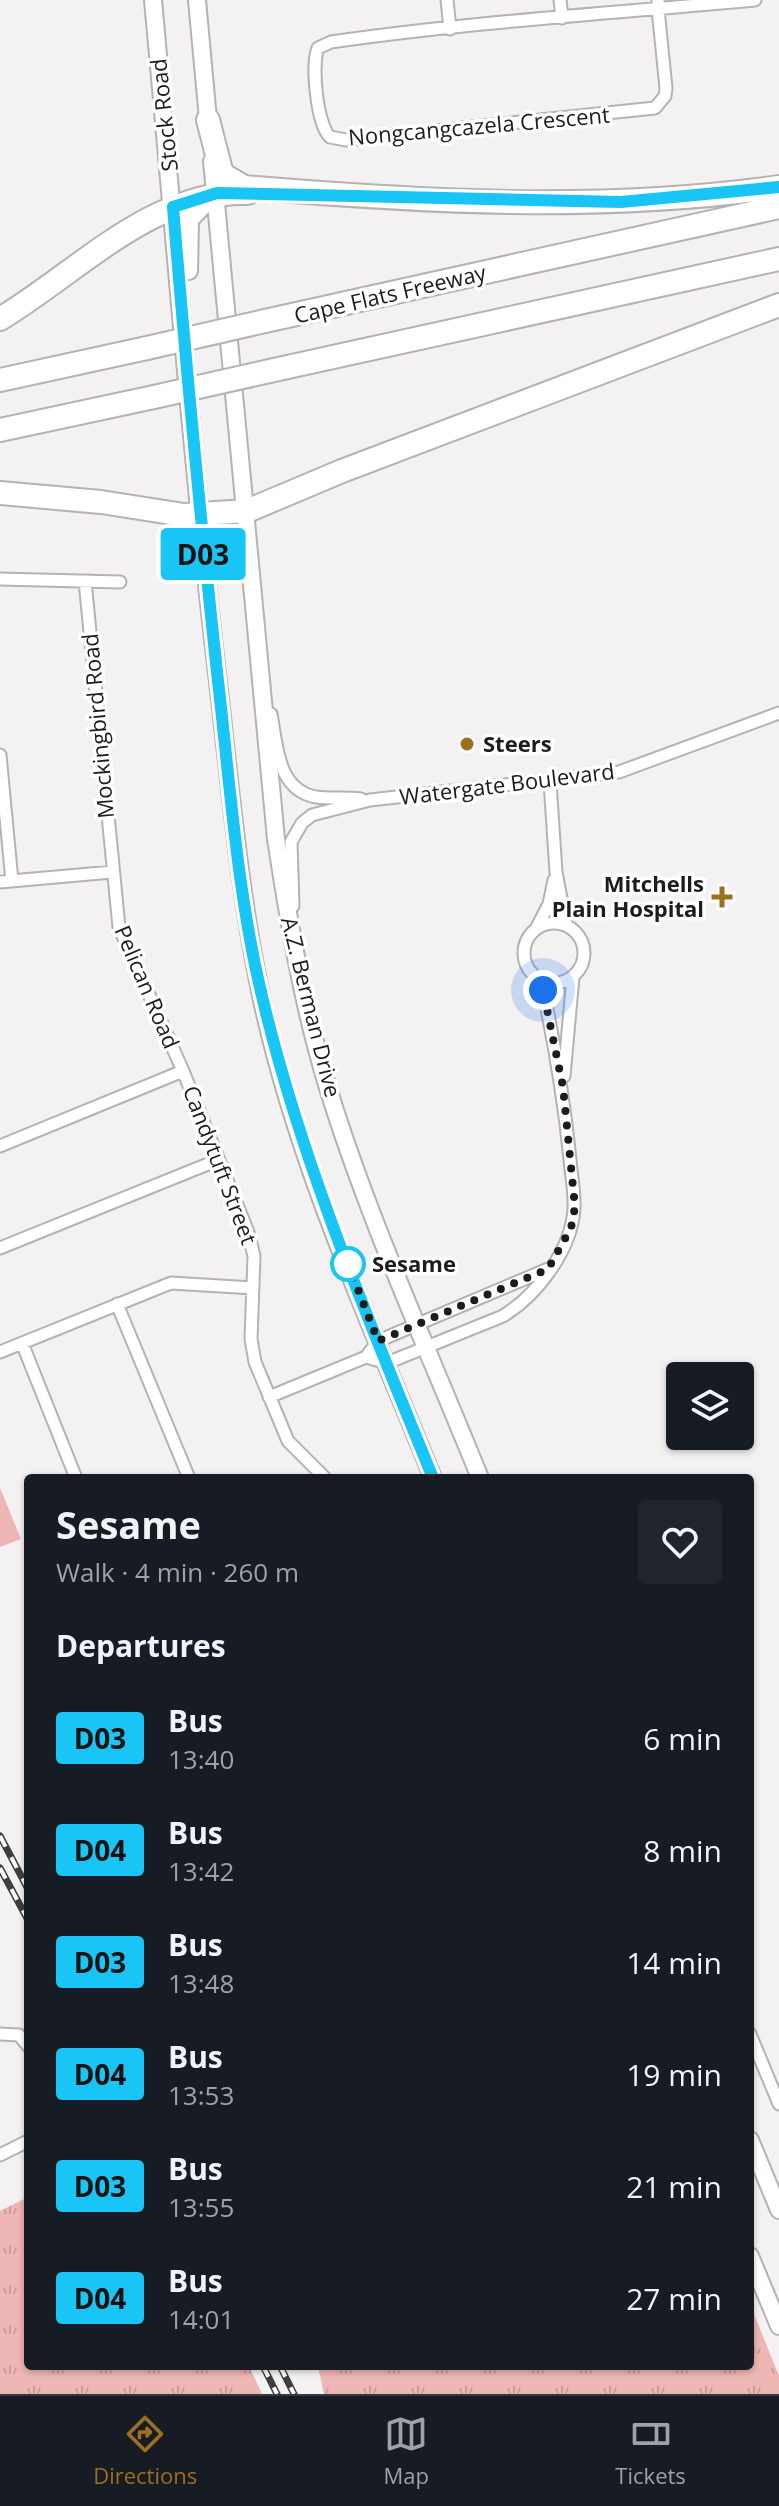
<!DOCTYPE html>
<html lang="en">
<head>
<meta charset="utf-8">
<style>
	body { margin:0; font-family:"Open Sans",sans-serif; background:#20242c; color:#f1f3f6; height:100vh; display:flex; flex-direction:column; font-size:30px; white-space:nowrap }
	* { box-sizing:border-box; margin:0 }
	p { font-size:26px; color:#9ea1a6 }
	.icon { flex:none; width:44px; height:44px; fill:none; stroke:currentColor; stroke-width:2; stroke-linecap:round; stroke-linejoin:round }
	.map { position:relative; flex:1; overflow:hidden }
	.drawer { position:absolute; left:24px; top:1474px; width:730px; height:896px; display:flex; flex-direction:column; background:#171b24; border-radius:8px; box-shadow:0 2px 6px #0004 }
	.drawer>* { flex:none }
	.badge { padding:0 16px; border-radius:6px; font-size:28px; line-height:52px }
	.controls { position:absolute; left:666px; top:1362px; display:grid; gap:16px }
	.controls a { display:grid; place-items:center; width:88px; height:88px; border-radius:8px; background:#171b24; box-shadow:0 2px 6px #0004; font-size:40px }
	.you { position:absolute; width:40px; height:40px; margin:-20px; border:6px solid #fff; border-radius:50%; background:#1a73e8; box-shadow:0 0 0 12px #1a73e833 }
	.map>.badge { position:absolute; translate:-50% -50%; box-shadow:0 0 0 4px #fff }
	h2 { padding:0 32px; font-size:30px; line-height:72px }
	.round { display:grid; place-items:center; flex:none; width:84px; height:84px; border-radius:8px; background:#20242c }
	.summary { display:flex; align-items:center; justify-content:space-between; height:136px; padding:0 32px }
	h1 { font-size:38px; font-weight:700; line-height:60px }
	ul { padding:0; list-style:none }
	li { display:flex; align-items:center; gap:24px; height:112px; padding:0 32px }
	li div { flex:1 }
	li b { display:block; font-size:30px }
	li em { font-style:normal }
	li .badge { min-width:88px; font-weight:700; text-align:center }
	.menu { display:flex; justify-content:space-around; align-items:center; height:112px; border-top:2px solid #363941; background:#171b24; font-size:22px; color:#9ea1a6 }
	.menu a { display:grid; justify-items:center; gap:4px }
	.menu .active { color:#9c6e1f }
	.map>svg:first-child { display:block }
	.grass { fill:url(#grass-tufts) }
	.garden { fill:#eeb6b5 }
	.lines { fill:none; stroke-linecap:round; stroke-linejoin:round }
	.street-casing { stroke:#b6b2b4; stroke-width:15 }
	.secondary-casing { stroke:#b6b2b4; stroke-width:20 }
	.highway-casing { stroke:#b6b2b4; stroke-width:26 }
	.street { stroke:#fff; stroke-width:11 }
	.secondary { stroke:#fff; stroke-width:16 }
	.highway { stroke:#fff; stroke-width:22 }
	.rail-casing { stroke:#3f3e3f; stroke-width:7 }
	.rail { stroke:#fff; stroke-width:4; stroke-dasharray:12; stroke-linecap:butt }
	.highway-bridge-casing { stroke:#b6b2b4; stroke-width:26; stroke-linecap:butt }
	.highway-bridge { stroke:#fff; stroke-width:22 }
	.line-casing { stroke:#fff; stroke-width:18 }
	.line { stroke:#18c5f4; stroke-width:12 }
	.walk { stroke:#1d1c1d; stroke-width:8; stroke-dasharray:0 14.4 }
	.poi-dot { fill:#9c6e1f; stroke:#fff; stroke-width:3 }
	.stop-dot { fill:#fff; stroke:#18c5f4; stroke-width:4 }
	.labels { text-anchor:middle; stroke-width:7; stroke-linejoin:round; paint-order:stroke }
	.street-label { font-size:22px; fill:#1d1c1d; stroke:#fff }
	.poi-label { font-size:22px; font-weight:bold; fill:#1d1c1d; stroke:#fff; text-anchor:start }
	.stop-label { font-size:22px; font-weight:bold; fill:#1d1c1d; stroke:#fff; text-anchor:start }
</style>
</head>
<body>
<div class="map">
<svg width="779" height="2394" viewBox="0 0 779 2394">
	<defs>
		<pattern id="grass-tufts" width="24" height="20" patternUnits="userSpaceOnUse" patternTransform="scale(2)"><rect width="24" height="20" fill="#eeb6b5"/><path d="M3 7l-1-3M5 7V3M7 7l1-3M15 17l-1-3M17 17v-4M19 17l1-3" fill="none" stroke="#cc9c9b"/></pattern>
	</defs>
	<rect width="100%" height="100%" fill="#f4f1f3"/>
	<path class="grass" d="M 28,2197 L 28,2366 L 249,2366 L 262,2394 L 0,2394 L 0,2211 Z
		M 750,2304 L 779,2376 L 779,2394 L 324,2394 L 318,2366 L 750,2366 Z"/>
	<path class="garden" d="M 0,1488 L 21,1539 L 0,1547 Z"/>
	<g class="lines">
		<defs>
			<path id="street" d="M 447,0 L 450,29
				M 560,0 L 562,18
				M 658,0 L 658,9 L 666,88 L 665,96 L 655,108 L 346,140 L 330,137 C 317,125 311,65 318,48 L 331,42 C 471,22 614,13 755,0
				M 0,579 L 120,582
				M 85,581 L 119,927 L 183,1071 L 248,1232 L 254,1256 L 251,1339 L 255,1362 L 288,1441 L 325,1478
				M 271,714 C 277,745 277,790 316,797 C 331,799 346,797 361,799
				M 0,755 L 12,881
				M 550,782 L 556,872 L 566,925
				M 0,882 L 112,872
				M 293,906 L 291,842 L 302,823 L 312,815 L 370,800 L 619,772 L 779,713
				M524 953a30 30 0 1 1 60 0a30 30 0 1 1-60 0Z
				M 537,927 L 549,904 L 554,880
				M 564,1076 L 573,977
				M 0,1146 L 183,1071
				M 0,1248 L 218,1160
				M 117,1304 L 189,1478
				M 22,1343 L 76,1478
				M 0,1352 L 171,1283 L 253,1288
				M 366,1357 L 387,1363 L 503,1316 C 537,1295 572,1250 574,1208 C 575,1192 571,1175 570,1159 C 564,1101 555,1046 543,990 L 537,978
				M 269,1397 L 366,1357 L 378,1341 L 548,1269
				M 0,2034 L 19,2035 L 28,2046
				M 750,2034 L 779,2104
				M 0,2155 L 28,2141"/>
			<path id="secondary" d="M 153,0 C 174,227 191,455 218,682 C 230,785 239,889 260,991 C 295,1159 369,1320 433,1478
				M 197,0 L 209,130
				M 212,161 L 276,839 C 289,923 303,1007 328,1088 C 369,1221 428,1349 480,1478
				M 189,271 L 190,220 L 210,199
				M 750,2140 L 779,2210
				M 750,2256 L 779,2326"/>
			<path id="highway" d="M 208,120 L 222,174 L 244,187 C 422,202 602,212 779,187
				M 0,319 C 77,273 153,190 248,193
				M 265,321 L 779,207
				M 274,370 L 779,259
				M 0,380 L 147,348
				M 0,430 L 154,397
				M 0,493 L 101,502 L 184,515 L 247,511 L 342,471 L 779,305"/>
		</defs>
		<use href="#street" class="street-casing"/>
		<use href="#secondary" class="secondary-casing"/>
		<use href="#highway" class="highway-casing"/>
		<use href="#street" class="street"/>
		<use href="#secondary" class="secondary"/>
		<use href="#highway" class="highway"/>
		<defs>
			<path id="rail" d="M 0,1836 L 28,1889
				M 0,1868 L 28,1920
				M 263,2366 L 277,2394
				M 280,2366 L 294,2394"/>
		</defs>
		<use href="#rail" class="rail-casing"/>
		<use href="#rail" class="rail"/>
		<defs>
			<path id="highway-bridge" d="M 147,348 L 265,321
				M 154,397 L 274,370"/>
		</defs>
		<use href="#highway-bridge" class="highway-bridge-casing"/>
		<use href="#highway-bridge" class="highway-bridge"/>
	</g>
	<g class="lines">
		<defs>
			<path id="line" d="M 433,1478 C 369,1321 301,1162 262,996 C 240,905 232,810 222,717 C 203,547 187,377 173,207 L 217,193 L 621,202 L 779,187"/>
		</defs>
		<use href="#line" class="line-casing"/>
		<use href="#line" class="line"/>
		<path class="walk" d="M 348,1264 L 378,1341 L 548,1269 L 571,1228 L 575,1207 L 563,1087 L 543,990"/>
	</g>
	<g class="poi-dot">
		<circle cx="467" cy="744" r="8"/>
		<path d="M718 885h8v8h8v8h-8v8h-8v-8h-8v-8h8z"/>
	</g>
	<circle class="stop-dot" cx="348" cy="1264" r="16"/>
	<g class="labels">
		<g class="street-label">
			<text transform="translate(164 115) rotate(-96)" y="8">Stock Road</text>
			<text transform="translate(479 126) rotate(-5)" y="8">Nongcangcazela Crescent</text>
			<text transform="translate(390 294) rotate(-13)" y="8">Cape Flats Freeway</text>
			<text transform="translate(98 726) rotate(-95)" y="8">Mockingbird Road</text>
			<text transform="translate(507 784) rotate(-7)" y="8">Watergate Boulevard</text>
			<text transform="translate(147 987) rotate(67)" y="8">Pelican Road</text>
			<text transform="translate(311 1007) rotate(76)" y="8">A.Z. Berman Drive</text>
			<text transform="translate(220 1165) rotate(69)" y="8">Candytuft Street</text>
		</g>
		<g class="poi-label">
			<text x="483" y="752">Steers</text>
			<text x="704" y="892" text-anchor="end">Mitchells<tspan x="704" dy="25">Plain Hospital</tspan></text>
		</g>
		<g class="stop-label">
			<text x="372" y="1272">Sesame</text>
		</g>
	</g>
</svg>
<div class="controls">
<a><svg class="icon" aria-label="layers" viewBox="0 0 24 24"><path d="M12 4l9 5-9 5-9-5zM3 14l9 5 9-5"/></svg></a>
</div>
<div class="you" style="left:543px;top:990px"></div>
<b class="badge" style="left:203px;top:554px;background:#18c5f4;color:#111">D03</b>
<section class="drawer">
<div class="summary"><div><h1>Sesame</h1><p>Walk · 4 min · 260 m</p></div><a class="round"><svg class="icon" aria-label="heart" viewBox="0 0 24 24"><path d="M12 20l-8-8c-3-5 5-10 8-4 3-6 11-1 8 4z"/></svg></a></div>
<h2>Departures</h2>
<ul>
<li><span class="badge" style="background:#18c5f4;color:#111">D03</span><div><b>Bus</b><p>13:40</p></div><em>6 min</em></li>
<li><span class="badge" style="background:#18c5f4;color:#111">D04</span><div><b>Bus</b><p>13:42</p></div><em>8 min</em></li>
<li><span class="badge" style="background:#18c5f4;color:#111">D03</span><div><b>Bus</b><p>13:48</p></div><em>14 min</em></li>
<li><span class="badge" style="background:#18c5f4;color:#111">D04</span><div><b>Bus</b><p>13:53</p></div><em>19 min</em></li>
<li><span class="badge" style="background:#18c5f4;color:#111">D03</span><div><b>Bus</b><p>13:55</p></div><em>21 min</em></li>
<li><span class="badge" style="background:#18c5f4;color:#111">D04</span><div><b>Bus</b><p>14:01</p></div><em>27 min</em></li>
</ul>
</section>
</div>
<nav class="menu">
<a class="active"><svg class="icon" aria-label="directions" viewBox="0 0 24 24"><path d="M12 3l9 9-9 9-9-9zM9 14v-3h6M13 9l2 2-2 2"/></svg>Directions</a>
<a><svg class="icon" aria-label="map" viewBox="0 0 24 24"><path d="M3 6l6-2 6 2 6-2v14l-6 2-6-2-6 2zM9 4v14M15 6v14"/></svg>Map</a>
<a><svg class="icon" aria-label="tickets" viewBox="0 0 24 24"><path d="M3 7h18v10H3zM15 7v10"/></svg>Tickets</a>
</nav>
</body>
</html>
